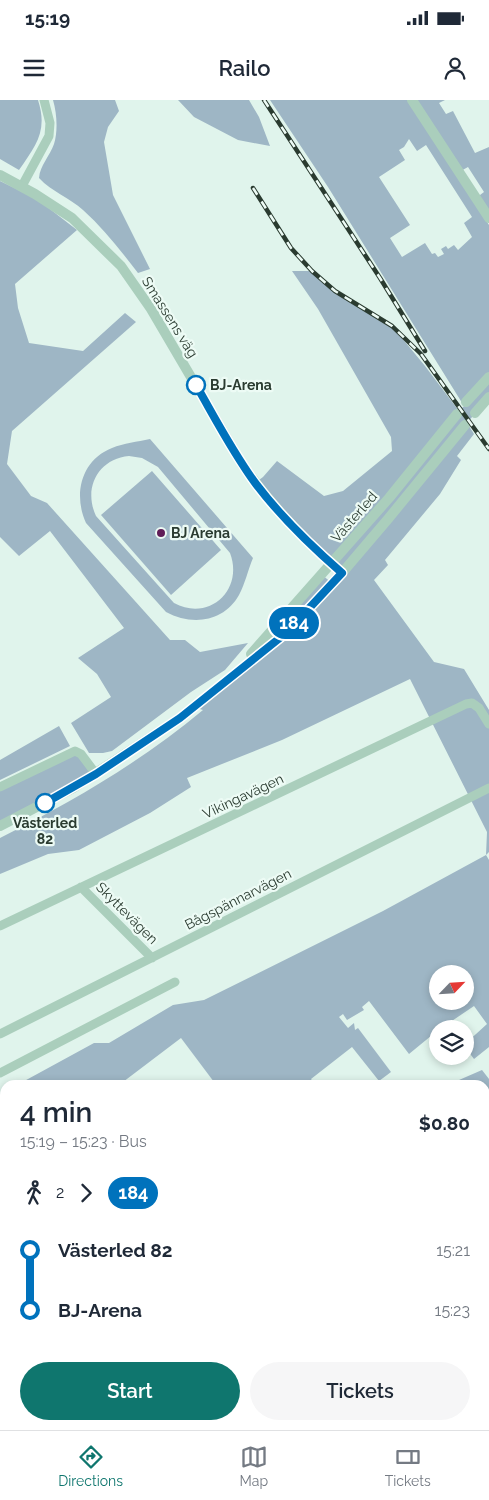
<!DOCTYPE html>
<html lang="en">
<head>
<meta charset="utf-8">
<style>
	body { margin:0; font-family:Raleway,sans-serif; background:#f6f6f7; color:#1f2937; height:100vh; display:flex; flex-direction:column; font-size:19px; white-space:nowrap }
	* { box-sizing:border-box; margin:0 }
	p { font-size:16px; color:#747a83 }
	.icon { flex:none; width:28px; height:28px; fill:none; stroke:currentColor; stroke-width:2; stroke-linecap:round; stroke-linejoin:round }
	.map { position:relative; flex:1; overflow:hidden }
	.details { position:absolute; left:0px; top:980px; width:490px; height:350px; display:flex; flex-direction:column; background:#fff; border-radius:15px 15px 0 0; box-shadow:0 2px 8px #0003 }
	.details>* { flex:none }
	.badge { padding:0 10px; border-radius:16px; font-size:18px; line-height:32px }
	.needle { width:32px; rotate:65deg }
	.controls { position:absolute; left:429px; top:865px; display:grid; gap:10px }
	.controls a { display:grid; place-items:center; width:45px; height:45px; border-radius:50%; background:#fff; box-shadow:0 2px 8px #0003; font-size:25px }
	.map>.badge { position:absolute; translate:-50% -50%; box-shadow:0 0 0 2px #fff }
	.legs { display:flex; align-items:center; gap:8px; height:55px; padding:0 20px; font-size:16px }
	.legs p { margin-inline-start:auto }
	.overview { display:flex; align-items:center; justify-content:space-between; height:85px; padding:0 20px }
	h1 { font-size:28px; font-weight:600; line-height:38px }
	.button { display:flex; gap:10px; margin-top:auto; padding:10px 20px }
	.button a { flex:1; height:58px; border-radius:30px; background:#0f766e; color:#fff; font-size:20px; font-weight:600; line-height:58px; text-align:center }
	.button a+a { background:#f6f6f7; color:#1f2937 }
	ul { padding:0 20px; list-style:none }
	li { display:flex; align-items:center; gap:18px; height:60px; font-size:19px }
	li i { display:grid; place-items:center; width:8px; height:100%; margin:0 6px; background:currentColor }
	li i::after { content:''; width:12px; height:12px; margin:-6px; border:4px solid; border-radius:50%; background:#fff }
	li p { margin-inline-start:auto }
	li:first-child i { background:linear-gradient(#0000 50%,currentColor 0) }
	li:last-child i { background:linear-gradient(currentColor 50%,#0000 0) }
	.status { display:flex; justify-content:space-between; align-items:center; height:35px; padding:0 25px; background:#fff; direction:ltr }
	.status svg { height:14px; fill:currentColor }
	header { display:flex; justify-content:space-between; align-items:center; height:65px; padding:0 20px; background:#fff; font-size:22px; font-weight:600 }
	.tabs { display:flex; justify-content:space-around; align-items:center; height:70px; border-top:1px solid #e0e1e3; background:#fff; font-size:14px; color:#747a83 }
	.tabs a { display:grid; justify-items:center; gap:2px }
	.tabs .active { color:#0f766e }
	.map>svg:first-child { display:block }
	.green { fill:#9eb6c5; fill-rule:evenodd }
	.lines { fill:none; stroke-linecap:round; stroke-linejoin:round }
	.minor { stroke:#aacebc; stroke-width:9 }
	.tertiary { stroke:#aacebc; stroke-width:10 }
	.rail-casing { stroke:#2a3b30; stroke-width:4.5 }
	.rail { stroke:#edfbf5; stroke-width:2.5; stroke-dasharray:8; stroke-linecap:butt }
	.line-1-casing { stroke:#fff; stroke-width:11 }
	.line-1 { stroke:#0072bc; stroke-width:8 }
	.stop-1-dot { fill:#fff; stroke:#0072bc; stroke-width:2.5 }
	.poi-dot { fill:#601d58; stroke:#edfbf5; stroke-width:2 }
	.labels { text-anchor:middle; stroke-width:4.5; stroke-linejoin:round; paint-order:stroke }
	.street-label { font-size:14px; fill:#2a3b30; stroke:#edfbf5 }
	.stop-label { font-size:14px; font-weight:bold; fill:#2a3b30; stroke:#edfbf5; text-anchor:start }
	.poi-label { font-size:14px; font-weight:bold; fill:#2a3b30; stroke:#edfbf5; text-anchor:start }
</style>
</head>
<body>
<div class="status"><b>15:19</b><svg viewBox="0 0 49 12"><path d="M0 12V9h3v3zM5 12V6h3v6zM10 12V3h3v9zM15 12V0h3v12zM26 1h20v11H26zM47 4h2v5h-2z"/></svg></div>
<header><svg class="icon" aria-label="menu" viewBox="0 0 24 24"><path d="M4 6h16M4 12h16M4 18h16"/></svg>Railo<svg class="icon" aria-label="person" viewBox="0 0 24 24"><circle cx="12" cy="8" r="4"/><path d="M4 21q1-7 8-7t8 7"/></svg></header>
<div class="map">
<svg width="489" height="1330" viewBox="0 0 489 1330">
	<rect width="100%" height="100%" fill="#e0f4ec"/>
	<path class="green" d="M 0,0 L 38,0 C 48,31 36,45 19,70 L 0,59 Z
		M 53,0 L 115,0 L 119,11 L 108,27 L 104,42 L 113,95 L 150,169 L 138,173 C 121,151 104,129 83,110 C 70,98 52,92 39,78 C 40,65 50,56 54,44 C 58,31 57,14 53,0 Z
		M 178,0 L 249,0 L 259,17 L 270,46 L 238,40 L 194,17 Z
		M 270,0 L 445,0 L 439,3 L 446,14 L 453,11 L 454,13 L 475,53 L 489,47 L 489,116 L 485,119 L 489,125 L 489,297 L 467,323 L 474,334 L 457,356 L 461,360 L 440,394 L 385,460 L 388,465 L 374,480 L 434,562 L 464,569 L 489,610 L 489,752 L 486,755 L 489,760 L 489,947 L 474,959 L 465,947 L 465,944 L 487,924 L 474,906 L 440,929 L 438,929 L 437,931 L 409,954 L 369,901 L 362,907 L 364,910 L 347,920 L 343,914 L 339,917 L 348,928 L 354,923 L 355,930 L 358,928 L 391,972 L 379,981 L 352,947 L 311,979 L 315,985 L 210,985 L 214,982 L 181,938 L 119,985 L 17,985 L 94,943 L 109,943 L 173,905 L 204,900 L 383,811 L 486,755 L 487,732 L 410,579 L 282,640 L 187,678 L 191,687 L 150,713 L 79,750 L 48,754 L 0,774 L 0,738 C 72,702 142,661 203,610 L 193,607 L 227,580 L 322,475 L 332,483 L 342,473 L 255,383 L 263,377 L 277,361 L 324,396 L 343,391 L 392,351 L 391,337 L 318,209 L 292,171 L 312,171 L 335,191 L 392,226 L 425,266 L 459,311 L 464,306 L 328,87 ZM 409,39 L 417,51 L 426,45 L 472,117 L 464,123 L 472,137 L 458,150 L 454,145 L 448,149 L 446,146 L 441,149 L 444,154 L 438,157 L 435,153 L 432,154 L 425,143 L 402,157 L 390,138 L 410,125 L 379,77 L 405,60 L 399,50 L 404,47 ZM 468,67 L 484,92 L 476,98 L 459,72 ZM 438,874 L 465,874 L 465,901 L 438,901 Z
		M 0,81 L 37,99 L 77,130 L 15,184 L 18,208 L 29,243 L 83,251 L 125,213 L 136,222 L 12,331 L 7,364 L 31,396 L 47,403 L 170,540 L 185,540 L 200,552 L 248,543 L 225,570 L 191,592 L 112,651 L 103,653 L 89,653 L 71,623 L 111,597 L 97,574 L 78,558 L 124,528 L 50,431 L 19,456 L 0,437 Z
		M 150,339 L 253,458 C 248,470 245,484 239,495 C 224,522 192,526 166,512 L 86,423 C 73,395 81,360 112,348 C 124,343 137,342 150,339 ZM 129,356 L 142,358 L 158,367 L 230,453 C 244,490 209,522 174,503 L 96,416 C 83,388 98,359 129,356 Z
		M 152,371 L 221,450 L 171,495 L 101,415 Z
		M 59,626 L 70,646 L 0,680 L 0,660 Z
		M 73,651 L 96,674 L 0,726 L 0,687 Z
		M 482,970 L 489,979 L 489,1001 L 485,996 L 485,985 L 459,985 L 459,980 Z
		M 489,1164 L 489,1293 L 485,1289 L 485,1166 Z"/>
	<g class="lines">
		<path class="minor" d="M 22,86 L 49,36 L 50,23 L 44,0
			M 0,687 L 75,651 L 81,654 L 96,674
			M 81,787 L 152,858
			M 0,826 L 466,604 L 472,603 L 479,608 L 489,624
			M 0,934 L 489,688
			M 0,973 L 175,882
			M 485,1068 L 489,1065
			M 0,1096 L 5,1106
			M 0,1229 L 5,1226
			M 27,1330 L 35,1325
			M 211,1330 L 219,1325"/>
		<path class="tertiary" d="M 412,0 L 489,118
			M 0,75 L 35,94 L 72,118 L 121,166 L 151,209 L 242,364 C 271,405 304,440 342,473
			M 466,302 L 489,277
			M 475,313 L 489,297
			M 251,554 L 389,398 L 457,314
			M 0,726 L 73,688 L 180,618 L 286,533 L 342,473 L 388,419 L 465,325
			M 0,1043 L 5,1047
			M 364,1325 L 371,1330"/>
		<defs>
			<path id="rail" d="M 264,0 L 380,178 L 425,251
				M 253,88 L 291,148 L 312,171 L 335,191 L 392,226 L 421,254 L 489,349"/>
		</defs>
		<use href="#rail" class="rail-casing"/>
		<use href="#rail" class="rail"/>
	</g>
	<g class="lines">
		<defs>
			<path id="line-1" d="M 45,703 L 96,674 L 180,618 L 286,533 L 342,473 C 311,446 281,417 256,384 C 233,353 215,318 196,285"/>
		</defs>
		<use href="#line-1" class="line-1-casing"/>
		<use href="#line-1" class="line-1"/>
	</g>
	<g class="stop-1-dot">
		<circle cx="196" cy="285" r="9"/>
		<circle cx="45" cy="703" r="9"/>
	</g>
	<circle class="poi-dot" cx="161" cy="433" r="5"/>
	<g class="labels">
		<g class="street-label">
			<text transform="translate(170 217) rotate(58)" y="5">Smassens väg</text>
			<text transform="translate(354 417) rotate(-49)" y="5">Västerled</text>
			<text transform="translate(243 696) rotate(-25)" y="5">Vikingavägen</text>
			<text transform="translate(238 799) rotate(-27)" y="5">Bågspännarvägen</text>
			<text transform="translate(127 813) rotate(45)" y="5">Skyttevägen</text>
		</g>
		<g class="stop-label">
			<text x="210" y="290">BJ-Arena</text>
			<text x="45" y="728" text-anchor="middle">Västerled<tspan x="45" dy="16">82</tspan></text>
		</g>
		<g class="poi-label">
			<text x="171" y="438">BJ Arena</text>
		</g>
	</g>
</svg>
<div class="controls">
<a><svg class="needle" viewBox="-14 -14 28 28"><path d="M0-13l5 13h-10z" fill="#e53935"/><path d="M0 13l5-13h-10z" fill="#747a83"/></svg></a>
<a><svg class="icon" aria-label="layers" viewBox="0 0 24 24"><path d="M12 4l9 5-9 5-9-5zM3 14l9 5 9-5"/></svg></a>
</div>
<b class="badge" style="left:294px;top:523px;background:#0072bc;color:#fff">184</b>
<section class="details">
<div class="overview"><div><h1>4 min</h1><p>15:19 – 15:23 · Bus</p></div><b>$0.80</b></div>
<div class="legs"><svg class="icon" aria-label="walk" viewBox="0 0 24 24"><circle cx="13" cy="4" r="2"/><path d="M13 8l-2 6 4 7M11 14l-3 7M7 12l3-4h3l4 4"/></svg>2<svg class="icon" aria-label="forward" viewBox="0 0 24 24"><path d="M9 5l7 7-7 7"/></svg><b class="badge" style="background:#0072bc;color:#fff">184</b></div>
<ul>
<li><i style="color:#0072bc"></i><b>Västerled 82</b><p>15:21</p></li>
<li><i style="color:#0072bc"></i><b>BJ-Arena</b><p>15:23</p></li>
</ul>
<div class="button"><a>Start</a><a>Tickets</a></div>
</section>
</div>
<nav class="tabs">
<a class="active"><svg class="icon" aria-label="directions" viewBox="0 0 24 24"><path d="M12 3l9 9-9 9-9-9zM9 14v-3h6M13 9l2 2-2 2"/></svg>Directions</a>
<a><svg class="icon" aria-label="map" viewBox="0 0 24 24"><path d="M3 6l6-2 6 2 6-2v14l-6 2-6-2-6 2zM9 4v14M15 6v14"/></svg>Map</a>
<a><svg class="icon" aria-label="tickets" viewBox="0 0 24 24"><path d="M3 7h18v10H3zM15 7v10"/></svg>Tickets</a>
</nav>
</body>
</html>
